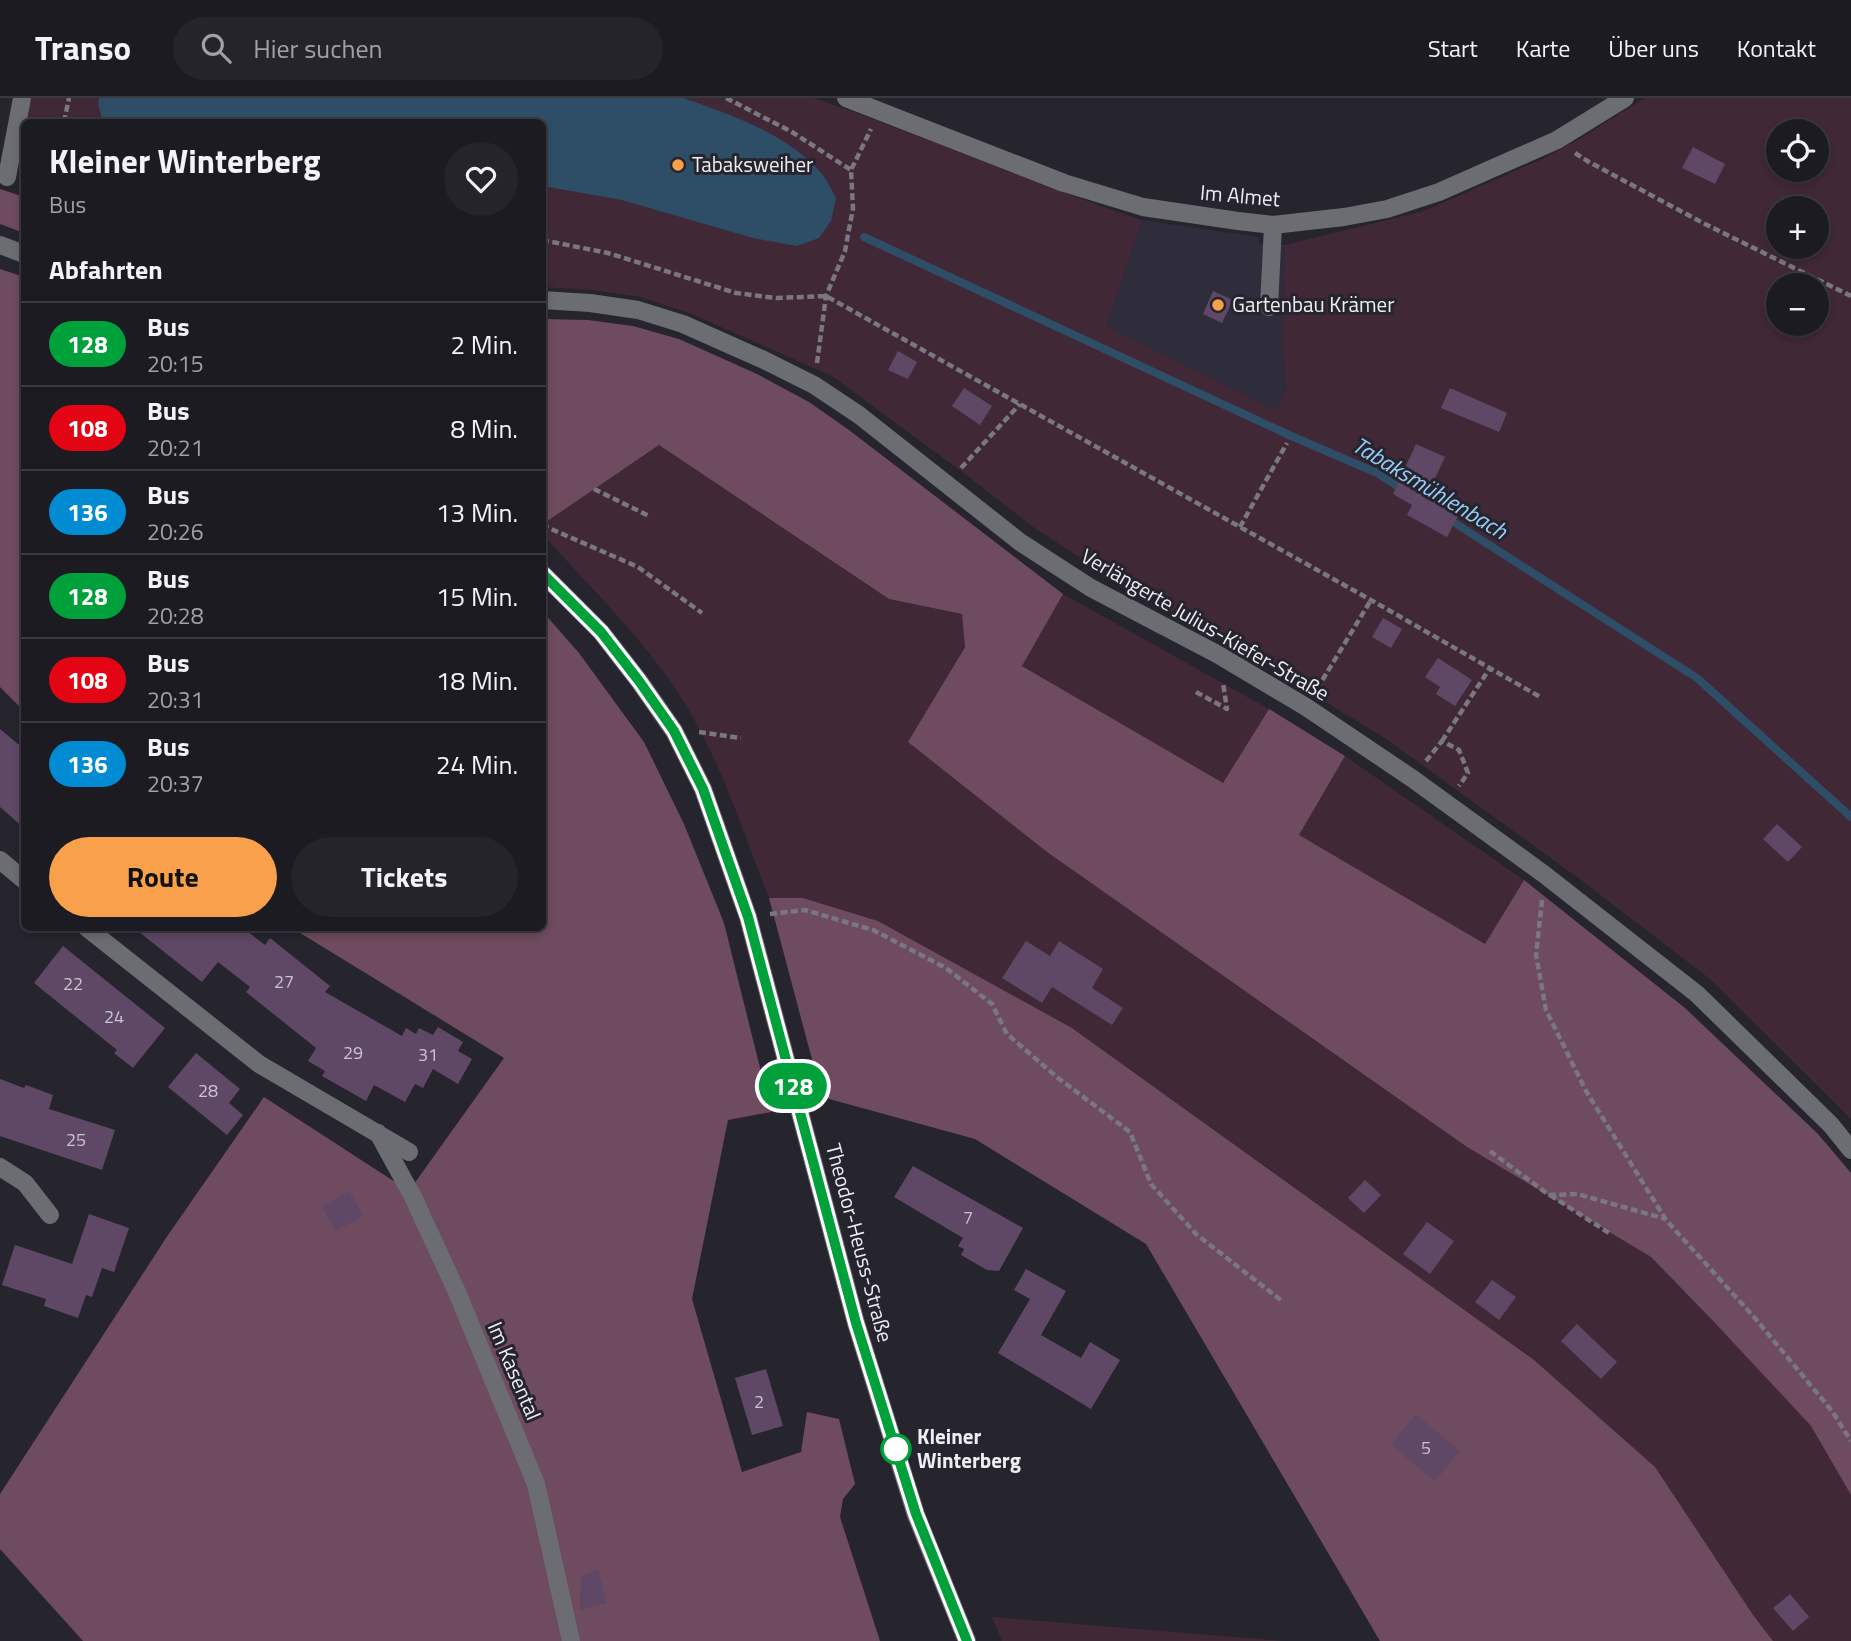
<!DOCTYPE html>
<html lang="de">
<head>
<meta charset="utf-8">
<style>
	body { margin:0; font-family:"Titillium Web",sans-serif; background:#25242a; color:#f1f3f6; height:100vh; display:flex; flex-direction:column; font-size:26px; white-space:nowrap }
	* { box-sizing:border-box; margin:0 }
	p { font-size:23px; color:#a0a1a5 }
	.icon { flex:none; width:38px; height:38px; fill:none; stroke:currentColor; stroke-width:2; stroke-linecap:round; stroke-linejoin:round }
	.map { position:relative; flex:1; overflow:hidden }
	.side { position:absolute; left:21px; top:21px; width:525px; height:812px; display:flex; flex-direction:column; background:#1c1b22; border-radius:10px; box-shadow:0 4px 10px #0003,0 0 0 2px #3a3940 }
	.side>* { flex:none }
	.badge { padding:0 14px; border-radius:23px; font-size:24px; line-height:46px }
	.tools { position:absolute; left:1766px; top:21px; display:grid; gap:14px }
	.tools a { display:grid; place-items:center; width:63px; height:63px; border-radius:50%; background:#1c1b22; box-shadow:0 4px 10px #0003,0 0 0 2px #3a3940; font-size:35px }
	.map>.badge { position:absolute; translate:-50% -50%; box-shadow:0 0 0 4px #fff }
	h2 { padding:0 28px; font-size:26px; line-height:63px }
	.round { display:grid; place-items:center; flex:none; width:74px; height:74px; border-radius:37px; background:#25242a }
	.headline { display:flex; align-items:center; justify-content:space-between; height:119px; padding:0 28px }
	h1 { font-size:33px; font-weight:700; line-height:52px }
	.button { display:flex; gap:14px; margin-top:auto; padding:14px 28px }
	.button a { flex:1; height:80px; border-radius:42px; background:#f8a04b; color:#111; font-size:28px; font-weight:700; line-height:80px; text-align:center }
	.button a+a { background:#25242a; color:#f1f3f6 }
	ul { padding:0; list-style:none }
	li { display:flex; align-items:center; gap:21px; height:84px; padding:0 28px; border-top:2px solid #3a3940 }
	li div { flex:1 }
	li b { display:block; font-size:26px }
	li em { font-style:normal }
	li .badge { min-width:77px; font-weight:700; text-align:center }
	header { display:flex; align-items:center; gap:42px; box-sizing:border-box; height:98px; padding:0 35px; background:#1c1b22; border-bottom:2px solid #3a3940 }
	header strong { font-size:33px }
	nav { display:flex; gap:38px; margin-inline-start:auto; font-size:24px }
	.search { width:490px; height:63px; background:#25242a; display:flex; align-items:center; gap:18px; box-sizing:border-box; padding:0 24px; border-radius:38px; color:#a0a1a5; font-size:26px }
	.map>svg:first-child { display:block }
	.built { fill:#2f2c3b }
	.green { fill:#412836; fill-rule:evenodd }
	.forest { fill:#6e4b5e }
	.water { fill:#2e4e67 }
	.lines { fill:none; stroke-linecap:round; stroke-linejoin:round }
	.stream { stroke:#2e4e67; stroke-width:8 }
	.building { fill:#5f4865 }
	.path { stroke:#797780; stroke-width:4.5; stroke-dasharray:7 3.5; stroke-linecap:butt }
	.minor { stroke:#6b6d72; stroke-width:18 }
	.line-casing { stroke:#fff; stroke-width:16 }
	.line { stroke:#00a13a; stroke-width:10 }
	.poi-dot { fill:#f8a04b; stroke:#26242d; stroke-width:2.5 }
	.stop-dot { fill:#fff; stroke:#00a13a; stroke-width:3.5 }
	.labels { text-anchor:middle; stroke-width:6; stroke-linejoin:round; paint-order:stroke }
	.number-label { font-size:18px; fill:#cac4d0 }
	.poi-label { font-size:21px; fill:#eeedf4; stroke:#26242d; text-anchor:start }
	.street-label { font-size:21px; fill:#eeedf4; stroke:#26242d }
	.stop-label { font-size:21px; font-weight:bold; fill:#eeedf4; stroke:#26242d; text-anchor:start }
	.water-label { font-size:23px; font-style:italic; fill:#94ccf9; stroke:#26242d }
</style>
</head>
<body>
<header>
<strong>Transo</strong>
<div class="search"><svg class="icon" aria-label="search" viewBox="0 0 24 24"><circle cx="10" cy="10" r="6"/><path d="M15 15l6 6"/></svg>Hier suchen</div>
<nav><a>Start</a><a>Karte</a><a>Über uns</a><a>Kontakt</a></nav>
</header>
<div class="map">
<svg width="1851" height="1543" viewBox="0 0 1851 1543">
	<rect width="100%" height="100%" fill="#26242d"/>
	<path class="built" d="M 1142,122 L 1258,139 L 1260,146 L 1285,147 L 1282,247 L 1286,292 L 1276,313 L 1106,228 Z"/>
	<path class="green" d="M 31,0 L 814,0 C 924,38 1031,85 1142,122 L 1106,228 L 1276,312 L 1286,292 L 1282,247 L 1285,147 L 1424,113 L 1542,61 L 1581,40 L 1645,0 L 1851,0 L 1851,1021 L 1710,881 L 1581,782 L 1385,640 L 1215,537 L 1126,490 L 1033,429 L 961,373 L 832,278 L 689,215 L 640,199 L 592,192 L 543,189 L 542,24 L 26,24 ZM 1778,33 L 1816,33 L 1816,72 L 1778,72 ZM 1778,110 L 1816,110 L 1816,149 L 1778,149 ZM 1778,187 L 1816,187 L 1816,226 L 1778,226 Z
		M 659,347 L 889,501 L 962,516 L 965,548 L 909,644 L 1047,754 L 1467,1049 L 1651,1159 L 1715,1225 L 1811,1328 L 1851,1397 L 1851,1543 L 1773,1543 L 1753,1517 L 1534,1262 L 1072,930 L 878,823 L 803,800 L 769,800 C 741,729 718,654 675,590 C 638,535 587,486 543,437 L 542,426 Z
		M 1063,496 L 1269,611 L 1223,686 L 1021,567 Z
		M 1345,658 L 1524,782 L 1485,846 L 1298,737 Z
		M 992,1519 L 1284,1543 L 1002,1543 Z"/>
	<path class="forest" d="M 0,91 L 24,99 L 24,135 L 0,126 Z
		M 0,171 L 24,179 L 24,613 L 0,589 Z
		M 543,221 L 588,222 L 633,228 L 679,241 L 757,276 L 809,304 L 849,332 L 1063,496 L 1022,568 L 1223,685 L 1269,611 L 1345,658 L 1299,737 L 1485,846 L 1524,782 L 1685,910 L 1818,1036 L 1851,1075 L 1851,1397 L 1811,1328 L 1715,1225 L 1651,1159 L 1467,1049 L 1047,754 L 908,644 L 965,549 L 962,516 L 889,501 L 659,347 L 543,426 Z
		M 543,514 L 579,555 L 644,644 L 684,726 L 724,825 L 771,1014 L 728,1022 L 692,1201 L 742,1374 L 801,1354 L 807,1314 L 839,1321 L 855,1386 L 843,1401 L 840,1419 L 880,1543 L 83,1543 L 0,1451 L 0,1396 L 168,1137 L 264,999 L 409,1093 L 504,960 L 292,830 L 542,830 Z
		M 769,800 L 803,800 L 878,823 L 1072,930 L 1534,1262 L 1655,1369 L 1753,1517 L 1773,1543 L 1380,1543 L 1146,1146 L 975,1041 L 822,999 Z"/>
	<path class="water" d="M 99,0 L 683,0 C 732,17 788,36 822,76 C 828,83 832,93 836,100 L 831,123 L 819,140 L 797,148 L 753,140 L 622,102 L 543,88 L 542,24 L 103,24 L 98,6 Z"/>
	<g class="lines">
		<path class="stream" d="M 864,139 L 1289,337 L 1377,375 L 1403,392
			M 1447,420 L 1697,580 L 1851,719"/>
	</g>
	<path class="building" d="M 1693,49 L 1725,66 L 1715,86 L 1682,70 Z
		M 1213,193 L 1233,202 L 1222,225 L 1203,216 Z
		M 898,253 L 917,264 L 908,281 L 888,272 Z
		M 964,290 L 992,308 L 980,327 L 952,308 Z
		M 1450,290 L 1507,315 L 1499,334 L 1441,310 Z
		M 1416,346 L 1445,359 L 1427,397 L 1460,414 L 1447,439 L 1407,417 L 1412,407 L 1393,396 Z
		M 1383,520 L 1402,531 L 1391,550 L 1372,539 Z
		M 1438,560 L 1472,582 L 1455,608 L 1436,596 L 1440,589 L 1425,579 Z
		M 0,631 L 24,651 L 24,730 L 0,709 Z
		M 1777,726 L 1802,749 L 1788,764 L 1763,741 Z
		M 134,830 L 243,830 L 265,847 L 270,840 L 330,888 L 325,894 L 402,938 L 406,930 L 416,936 L 419,930 L 433,937 L 438,929 L 463,944 L 458,953 L 472,961 L 458,986 L 433,971 L 423,990 L 415,986 L 405,1004 L 374,987 L 366,1003 L 322,978 L 325,973 L 308,963 L 316,950 L 246,894 L 250,889 L 218,864 L 202,884 Z
		M 1026,843 L 1050,858 L 1059,843 L 1103,871 L 1092,890 L 1123,910 L 1112,927 L 1052,889 L 1042,905 L 1002,880 Z
		M 63,848 L 165,930 L 133,970 L 114,955 L 117,952 L 34,885 Z
		M 196,955 L 240,991 L 229,1005 L 243,1017 L 227,1037 L 168,989 Z
		M 0,981 L 24,990 L 26,987 L 53,997 L 49,1011 L 115,1032 L 102,1072 L 0,1038 Z
		M 913,1068 L 1023,1130 L 999,1173 L 987,1172 L 961,1157 L 964,1151 L 958,1148 L 963,1140 L 894,1099 Z
		M 1365,1082 L 1381,1097 L 1364,1115 L 1348,1100 Z
		M 350,1093 L 363,1118 L 335,1133 L 322,1108 Z
		M 89,1116 L 129,1130 L 114,1174 L 102,1170 L 92,1199 L 86,1197 L 78,1220 L 44,1208 L 46,1201 L 2,1187 L 15,1147 L 72,1166 Z
		M 1427,1124 L 1454,1143 L 1430,1176 L 1403,1156 Z
		M 1026,1171 L 1066,1193 L 1041,1237 L 1081,1260 L 1090,1244 L 1120,1262 L 1091,1311 L 998,1255 L 1030,1201 L 1014,1192 Z
		M 1492,1182 L 1516,1199 L 1499,1222 L 1475,1204 Z
		M 1577,1226 L 1617,1264 L 1601,1281 L 1561,1243 Z
		M 766,1271 L 783,1328 L 752,1337 L 735,1280 Z
		M 1416,1316 L 1460,1353 L 1435,1383 L 1391,1347 Z
		M 598,1472 L 607,1505 L 580,1512 L 581,1478 Z
		M 1790,1496 L 1809,1519 L 1793,1533 L 1773,1510 Z"/>
	<g class="lines">
		<path class="path" d="M 726,0 L 792,34 L 851,72
			M 64,24 L 69,0
			M 1575,55 L 1589,64 L 1705,126 L 1851,198
			M 542,142 L 608,155 L 736,195 L 776,200 L 826,198 L 1371,502 L 1542,600
			M 817,265 L 826,198 L 845,153 L 849,131 L 853,111 L 851,72 L 871,31
			M 961,370 L 1020,306
			M 594,391 L 649,418
			M 542,427 L 638,469 L 702,515
			M 1240,429 L 1287,345
			M 1317,591 L 1371,502
			M 1196,594 L 1227,611 L 1223,585
			M 699,634 L 741,640
			M 1442,643 L 1490,570
			M 1426,663 L 1442,643 L 1459,652 L 1468,675 L 1459,688
			M 1542,802 L 1536,857 L 1546,912 L 1586,993 L 1666,1122 L 1754,1219 L 1832,1313 L 1851,1343
			M 770,816 L 805,812 L 873,832 L 946,870 L 992,906 L 1007,936 L 1058,980 L 1130,1034 L 1151,1086 L 1196,1136 L 1282,1203
			M 1490,1053 L 1549,1097 L 1577,1096 L 1666,1121
			M 1550,1097 L 1609,1135"/>
		<path class="minor" d="M 846,0 L 1064,85 L 1143,109 L 1238,123 L 1273,127 L 1344,119 L 1387,111 L 1439,94 L 1557,42 L 1625,0
			M 7,79 L 22,0
			M 0,147 L 24,156
			M 542,202 L 590,205 L 638,212 L 683,226 L 764,262 L 814,287 L 859,317 L 1020,444 L 1091,490 L 1217,556 L 1306,609 L 1413,681 L 1545,777 L 1697,896 L 1831,1027 L 1851,1052
			M 1269,209 L 1273,127
			M 542,475 L 601,534 L 639,583 L 674,633 L 703,691 L 748,819 L 856,1225 L 916,1417 L 967,1543
			M 0,762 L 24,782
			M 87,830 L 259,966 L 409,1054
			M 378,1035 L 413,1099 L 457,1194 L 536,1386 L 571,1543
			M 0,1069 L 25,1085 L 50,1117"/>
	</g>
	<g class="lines">
		<defs>
			<path id="line" d="M 542,475 L 601,534 L 639,583 L 674,633 L 703,691 L 748,819 L 856,1225 L 916,1416 L 967,1543"/>
		</defs>
		<use href="#line" class="line-casing"/>
		<use href="#line" class="line"/>
	</g>
	<g class="poi-dot">
		<circle cx="678" cy="67" r="7"/>
		<circle cx="1218" cy="207" r="7"/>
	</g>
	<circle class="stop-dot" cx="896" cy="1351" r="14"/>
	<g class="labels">
		<g class="number-label">
			<text x="284" y="890">27</text>
			<text x="73" y="892">22</text>
			<text x="114" y="925">24</text>
			<text x="353" y="961">29</text>
			<text x="428" y="963">31</text>
			<text x="208" y="999">28</text>
			<text x="76" y="1048">25</text>
			<text x="968" y="1126">7</text>
			<text x="759" y="1310">2</text>
			<text x="1426" y="1356">5</text>
		</g>
		<g class="poi-label">
			<text x="692" y="74">Tabaksweiher</text>
			<text x="1232" y="214">Gartenbau Krämer</text>
		</g>
		<g class="street-label">
			<text transform="translate(1240 98) rotate(5)" y="7">Im Almet</text>
			<text transform="translate(1205 527) rotate(30)" y="7">Verlängerte Julius-Kiefer-Straße</text>
			<text transform="translate(859 1145) rotate(75)" y="7">Theodor-Heuss-Straße</text>
			<text transform="translate(514 1273) rotate(67)" y="7">Im Kasental</text>
		</g>
		<g class="stop-label">
			<text x="917" y="1346">Kleiner<tspan x="917" dy="24">Winterberg</tspan></text>
		</g>
		<g class="water-label">
			<text transform="translate(1430 390) rotate(31)" y="8">Tabaksmühlenbach</text>
		</g>
	</g>
</svg>
<div class="tools">
<a><svg class="icon" aria-label="locate" viewBox="0 0 24 24"><circle cx="12" cy="12" r="6"/><path d="M12 2v4M12 18v4M2 12h4M18 12h4"/></svg></a>
<a>+</a>
<a>−</a>
</div>
<b class="badge" style="left:793px;top:988px;background:#00a13a;color:#fff">128</b>
<section class="side">
<div class="headline"><div><h1>Kleiner Winterberg</h1><p>Bus</p></div><a class="round"><svg class="icon" aria-label="heart" viewBox="0 0 24 24"><path d="M12 20l-8-8c-3-5 5-10 8-4 3-6 11-1 8 4z"/></svg></a></div>
<h2>Abfahrten</h2>
<ul>
<li><span class="badge" style="background:#00a13a;color:#fff">128</span><div><b>Bus</b><p>20:15</p></div><em>2 Min.</em></li>
<li><span class="badge" style="background:#e30513;color:#fff">108</span><div><b>Bus</b><p>20:21</p></div><em>8 Min.</em></li>
<li><span class="badge" style="background:#008bd2;color:#fff">136</span><div><b>Bus</b><p>20:26</p></div><em>13 Min.</em></li>
<li><span class="badge" style="background:#00a13a;color:#fff">128</span><div><b>Bus</b><p>20:28</p></div><em>15 Min.</em></li>
<li><span class="badge" style="background:#e30513;color:#fff">108</span><div><b>Bus</b><p>20:31</p></div><em>18 Min.</em></li>
<li><span class="badge" style="background:#008bd2;color:#fff">136</span><div><b>Bus</b><p>20:37</p></div><em>24 Min.</em></li>
</ul>
<div class="button"><a>Route</a><a>Tickets</a></div>
</section>
</div>
</body>
</html>
